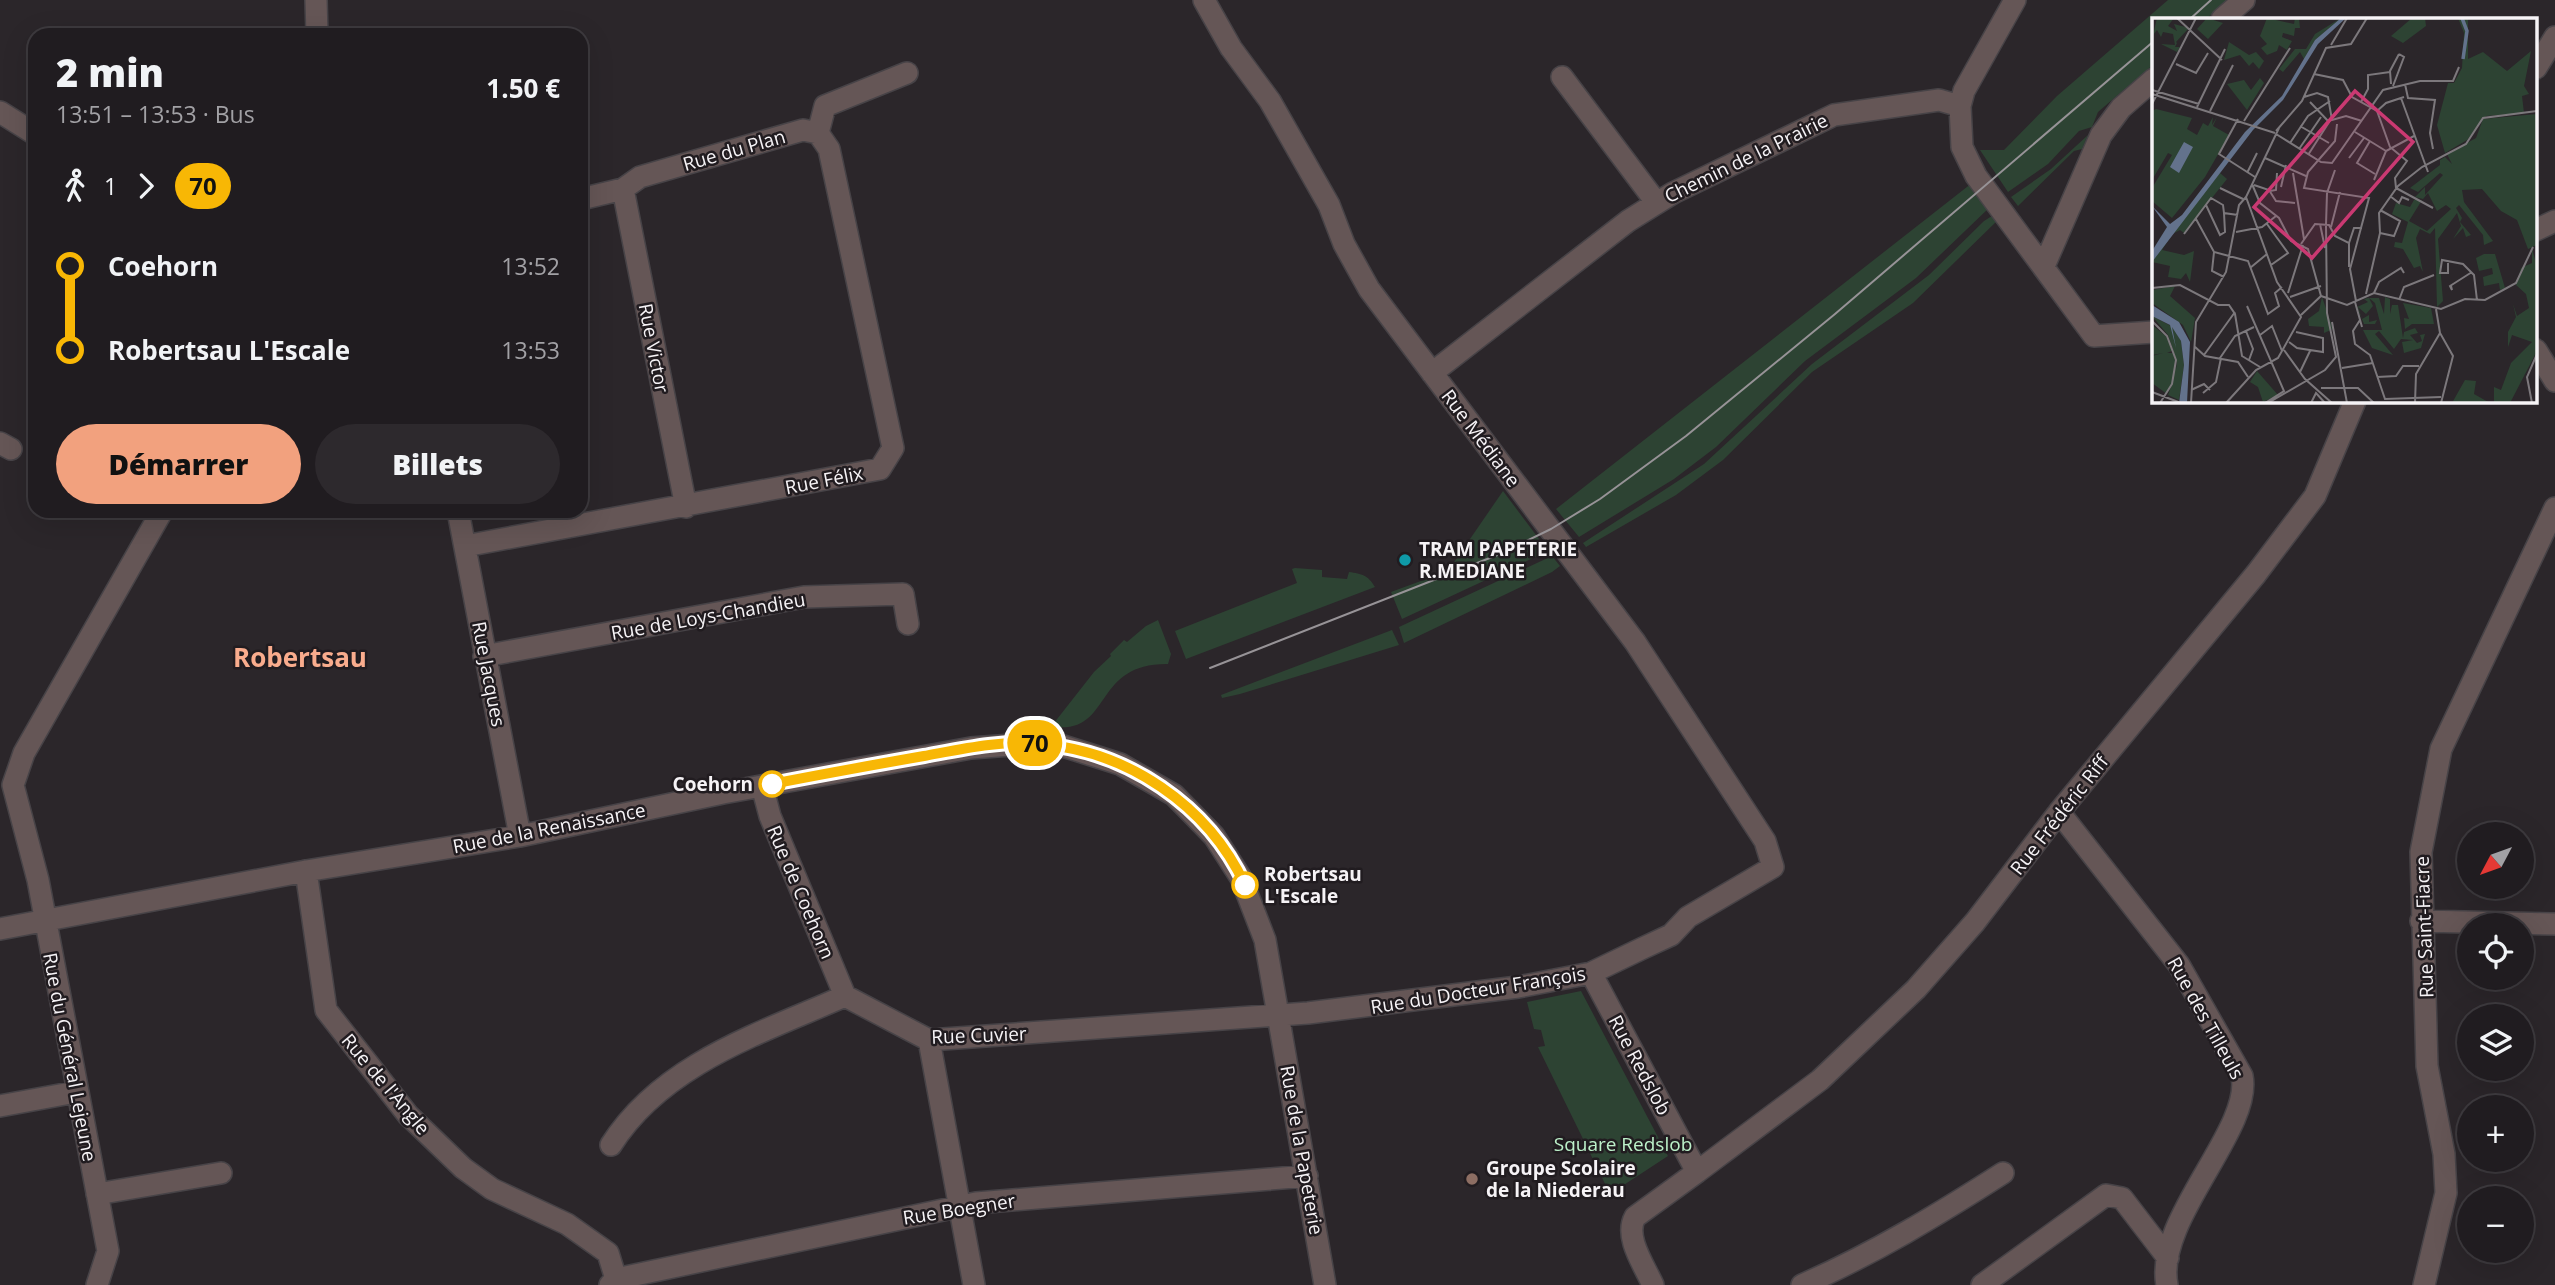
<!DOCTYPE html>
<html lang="fr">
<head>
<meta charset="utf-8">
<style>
	body { margin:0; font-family:"Open Sans",sans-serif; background:#2d292d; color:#f1f3f6; height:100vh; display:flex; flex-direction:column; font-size:26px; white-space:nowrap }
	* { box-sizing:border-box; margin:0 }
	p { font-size:23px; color:#a2a1a5 }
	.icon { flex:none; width:38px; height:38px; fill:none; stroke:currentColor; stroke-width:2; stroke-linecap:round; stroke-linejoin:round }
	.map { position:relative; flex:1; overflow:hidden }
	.sheet { position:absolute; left:28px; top:28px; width:560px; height:490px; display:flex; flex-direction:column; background:#201c20; border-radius:21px; box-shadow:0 7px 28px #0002,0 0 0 2px #3d3a3e }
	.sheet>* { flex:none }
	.badge { padding:0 14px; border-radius:23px; font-size:24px; line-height:46px }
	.needle { width:46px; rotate:229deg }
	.fabs { position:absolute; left:2457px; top:822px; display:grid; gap:14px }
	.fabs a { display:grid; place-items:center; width:77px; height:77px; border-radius:50%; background:#201c20; box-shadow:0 7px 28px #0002,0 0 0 2px #3d3a3e; font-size:35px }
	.map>.badge { position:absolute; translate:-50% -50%; box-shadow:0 0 0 4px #fff }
	.legs { display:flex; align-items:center; gap:10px; height:77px; padding:0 28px; font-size:23px }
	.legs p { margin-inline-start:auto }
	.overview { display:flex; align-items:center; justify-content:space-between; height:119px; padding:0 28px }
	h1 { font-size:38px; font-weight:800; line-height:52px }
	.action { display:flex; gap:14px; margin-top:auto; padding:14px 28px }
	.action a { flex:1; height:80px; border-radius:42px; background:#f2a17e; color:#111; font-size:28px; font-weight:800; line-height:80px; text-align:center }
	.action a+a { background:#2d292d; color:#f1f3f6 }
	ul { padding:0 28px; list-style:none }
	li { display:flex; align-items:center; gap:24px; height:84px; font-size:26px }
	li i { display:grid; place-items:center; width:10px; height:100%; margin:0 9px; background:currentColor }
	li i::after { content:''; width:18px; height:18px; margin:-9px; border:5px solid; border-radius:50%; background:#201c20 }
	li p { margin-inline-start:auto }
	li:first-child i { background:linear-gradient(#0000 50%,currentColor 0) }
	li:last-child i { background:linear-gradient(currentColor 50%,#0000 0) }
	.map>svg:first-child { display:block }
	.green { fill:#2d4333 }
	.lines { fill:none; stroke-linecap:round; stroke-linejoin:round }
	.minor-casing { stroke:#474347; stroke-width:24 }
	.minor { stroke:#655656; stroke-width:21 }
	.tram { stroke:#979397; stroke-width:2 }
	.line-1-casing { stroke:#fff; stroke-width:16 }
	.line-1 { stroke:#f8b705; stroke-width:10 }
	.culture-dot { fill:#0f9aa8; stroke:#211c20; stroke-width:2.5 }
	.stop-1-dot { fill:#fff; stroke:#f8b705; stroke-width:3.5 }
	.education-dot { fill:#8d6e63; stroke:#211c20; stroke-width:2.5 }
	.labels { text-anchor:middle; stroke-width:5; stroke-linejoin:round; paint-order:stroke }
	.street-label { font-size:19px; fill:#f6f3f6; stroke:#211c20 }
	.poi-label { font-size:19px; font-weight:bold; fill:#f6f3f6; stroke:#211c20; text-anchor:start }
	.stop-label { font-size:19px; font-weight:bold; fill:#f6f3f6; stroke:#211c20; text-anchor:end }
	.park-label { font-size:19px; fill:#bcf0c9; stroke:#211c20 }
	.district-label { font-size:26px; font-weight:bold; fill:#f9ac8d; stroke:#211c20 }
	.inset-river { fill:none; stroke:#63728c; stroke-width:3.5 }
	.inset-road { fill:none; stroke:#7c787c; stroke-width:2 }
	.view { fill:#ca3972; fill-opacity:0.15; stroke:#ca3972; stroke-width:3.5 }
	.inset-edge { fill:none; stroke:#f6f3f6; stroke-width:3.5 }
</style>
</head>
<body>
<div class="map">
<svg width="2555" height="1285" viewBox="0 0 2555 1285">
	<rect width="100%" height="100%" fill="#2b262a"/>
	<path class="green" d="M 2168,0 L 2228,0 L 2206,19 L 2154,19 L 2154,64 L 2098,112 L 2092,127 L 2079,131 L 2048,164 L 2008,192 L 1980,150 L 2004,150 L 2057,96 Z
		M 2088,135 L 2082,149 L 2074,151 L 2018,206 L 2011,197 L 2051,169 Z
		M 1972,183 L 1990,207 L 1916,278 L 1805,361 L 1716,447 L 1674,479 L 1579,537 L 1556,509 Z
		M 1995,214 L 1999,219 L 1913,303 L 1812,372 L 1723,460 L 1676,495 L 1586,547 L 1583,543 L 1704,464 L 1812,364 L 1929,275 L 1984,221 Z
		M 1503,491 L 1548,551 L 1402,619 L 1391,592 L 1448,571 Z
		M 1552,556 L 1560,566 L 1552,572 L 1404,643 L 1399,627 Z
		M 1295,568 L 1322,570 L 1322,577 L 1347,579 L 1349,572 C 1362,574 1368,575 1375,587 L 1186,659 L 1175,631 L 1297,583 L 1292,569 Z
		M 1158,620 L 1171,654 L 1168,664 C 1092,663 1113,733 1055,727 L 1054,723 L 1094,672 L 1111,656 L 1110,654 L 1124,640 L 1127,642 L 1146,626 Z
		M 1392,630 L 1399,645 L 1240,694 L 1222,698 L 1221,695 Z
		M 1581,991 L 1668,1156 L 1610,1194 L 1538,1047 L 1545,1046 L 1541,1030 L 1534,1029 L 1527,1002 Z"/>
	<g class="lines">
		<defs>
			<path id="minor" d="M 316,0 L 317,35
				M 2015,0 L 1964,91 L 1960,106 L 1962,147 L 1976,176 L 2094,336 L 2154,332
				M 2222,19 L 2244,0
				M 2536,68 L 2555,37
				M 1562,77 L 1656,202
				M 0,112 L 35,134
				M 623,189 L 686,507
				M 581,199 L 623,189 L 640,177 L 803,130 L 818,133 L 825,106 L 907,73
				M 2536,230 L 2555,221
				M 2044,266 L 2101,135 L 2121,108 L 2154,79
				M 2536,350 L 2555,381
				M 1432,373 L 1628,221 L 1673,193 L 1834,115 L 1939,100 L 1960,106
				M 0,443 L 11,449
				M 458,511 L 520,836
				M 465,546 L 880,469 L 893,448 L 829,149 L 818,133
				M 484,656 L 804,597 L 903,594 L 908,624
				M 762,786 L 770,816 L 845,996
				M 2059,812 L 2179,965 L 2242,1076 C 2253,1129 2154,1220 2167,1285
				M 306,871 L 326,1010 L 408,1115 L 463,1168 L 492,1189 L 567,1224 L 608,1253 L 616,1279 L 610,1285
				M 2421,921 L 2555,924
				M 0,929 L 306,871 L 520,836 L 723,793 L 971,748 L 1037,743 L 1063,746 L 1120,764 L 1174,795 L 1214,836 L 1241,878 L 1265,940 L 1325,1285
				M 1591,973 L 1697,1172 L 1635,1217 C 1624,1237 1644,1265 1653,1285
				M 929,1040 L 974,1285
				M 0,1106 L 76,1092
				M 611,1145 C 662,1064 761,1033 845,996 L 929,1040 L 1308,1013 L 1518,987 L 1591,973 L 1643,948 L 1671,935 L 1688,917 L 1773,867 L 1765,841 L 1635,642 L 1369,289 L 1344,244 L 1329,205 L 1270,101 L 1231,48 L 1204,0
				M 1697,1172 L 1820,1080 L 1916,989 L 1975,922 L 2059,812 L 2256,574 L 2315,496 L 2355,401
				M 97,1194 L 221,1173
				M 616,1279 L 976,1203 L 1307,1176
				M 97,1285 L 108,1251 L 38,880 L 13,785 L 24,753 L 162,511
				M 1802,1285 C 1873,1254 1939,1214 2003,1173
				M 1982,1285 L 2106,1195 L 2122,1198 L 2168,1258
				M 2424,1285 L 2446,1193 L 2444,1154 L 2427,1066 L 2421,852 L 2441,749 L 2555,508"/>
		</defs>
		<use href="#minor" class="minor-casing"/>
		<use href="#minor" class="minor"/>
		<path class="tram" d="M 2190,19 L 2211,0
			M 1210,668 L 1500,554 L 1551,529 L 1600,499 L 1686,436 L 1835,314 L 2154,41"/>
	</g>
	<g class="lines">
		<defs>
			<path id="line-1" d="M 772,784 C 823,774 873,765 924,756 C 962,749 1001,740 1040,744 C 1127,751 1208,805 1245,885"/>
		</defs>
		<use href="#line-1" class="line-1-casing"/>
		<use href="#line-1" class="line-1"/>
	</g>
	<circle class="culture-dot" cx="1405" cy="560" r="7"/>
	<g class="stop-1-dot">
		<circle cx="772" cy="784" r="12"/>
		<circle cx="1245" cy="885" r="12"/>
	</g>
	<circle class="education-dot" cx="1472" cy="1179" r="7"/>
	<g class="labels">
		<g class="street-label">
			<text transform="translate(734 150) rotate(-16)" y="7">Rue du Plan</text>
			<text transform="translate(1746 158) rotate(-26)" y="7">Chemin de la Prairie</text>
			<text transform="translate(654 348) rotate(79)" y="7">Rue Victor</text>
			<text transform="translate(1481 438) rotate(53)" y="7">Rue Médiane</text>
			<text transform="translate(824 480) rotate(-11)" y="7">Rue Félix</text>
			<text transform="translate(708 616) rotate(-10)" y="7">Rue de Loys-Chandieu</text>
			<text transform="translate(489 674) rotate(79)" y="7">Rue Jacques</text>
			<text transform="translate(2059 815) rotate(-52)" y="7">Rue Frédéric Riff</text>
			<text transform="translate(549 828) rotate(-11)" y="7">Rue de la Renaissance</text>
			<text transform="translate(801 892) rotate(67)" y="7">Rue de Coehorn</text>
			<text transform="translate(2424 927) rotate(-92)" y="7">Rue Saint-Fiacre</text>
			<text transform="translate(1478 990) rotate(-9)" y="7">Rue du Docteur François</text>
			<text transform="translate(2206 1018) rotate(61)" y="7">Rue des Tilleuls</text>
			<text transform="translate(979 1035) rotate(-2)" y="7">Rue Cuvier</text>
			<text transform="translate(70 1057) rotate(79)" y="7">Rue du Général Lejeune</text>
			<text transform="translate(1640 1065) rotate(62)" y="7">Rue Redslob</text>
			<text transform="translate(386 1084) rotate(50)" y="7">Rue de l'Angle</text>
			<text transform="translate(1302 1150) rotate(80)" y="7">Rue de la Papeterie</text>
			<text transform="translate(959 1209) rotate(-9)" y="7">Rue Boegner</text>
		</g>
		<g class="poi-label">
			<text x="1419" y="556">TRAM PAPETERIE<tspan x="1419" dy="22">R.MEDIANE</tspan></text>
			<text x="1486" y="1175">Groupe Scolaire<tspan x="1486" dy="22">de la Niederau</tspan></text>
		</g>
		<g class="stop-label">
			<text x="753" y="791">Coehorn</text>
			<text x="1264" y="881" text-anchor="start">Robertsau<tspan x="1264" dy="22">L'Escale</tspan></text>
		</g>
		<g class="park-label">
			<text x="1623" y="1151">Square Redslob</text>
		</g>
		<g class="district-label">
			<text x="300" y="667">Robertsau</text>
		</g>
	</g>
	<g transform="translate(2152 18)">
		<rect width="385" height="385" fill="#2b262a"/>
		<path d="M 5,0 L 22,0 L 16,8 L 25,13 L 22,6 L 37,10 L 24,24 L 25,25 L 23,29 L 28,29 L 25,34 L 9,26 L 23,27 L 21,16 L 11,14 L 9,19 L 5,12 L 1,17 ZM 55,0 L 71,5 L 56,21 L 45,11 ZM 115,0 L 142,6 L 143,0 L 147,0 L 148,10 L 143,10 L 142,18 L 131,15 L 130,19 L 140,23 L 135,32 L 127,27 L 125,33 L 115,37 L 109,30 L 115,26 L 108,18 ZM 189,0 L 163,22 L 152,41 L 148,34 L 131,54 L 127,51 L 143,31 L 154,31 L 163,16 ZM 260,0 L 273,0 L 274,8 L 251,25 L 239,18 ZM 306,0 L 316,0 L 316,41 L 331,34 L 355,53 L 379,33 L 372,68 L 377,76 L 370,78 L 372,95 L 334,98 L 315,122 L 293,135 L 285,107 L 296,65 L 302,65 L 310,50 L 312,15 ZM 77,24 L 97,37 L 104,34 L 112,43 L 107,51 L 101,44 L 97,48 L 88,37 L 72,42 ZM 108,60 L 112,65 L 95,92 L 75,66 L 92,62 L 99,72 ZM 4,91 L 40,100 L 35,111 L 45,117 L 51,105 L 56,108 L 61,99 L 60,107 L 65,99 L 61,108 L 77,117 L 53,159 L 20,200 L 0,183 L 0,170 L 20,137 L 16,135 L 0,162 L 0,93 ZM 385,96 L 385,227 L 376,231 L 365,202 L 349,193 L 330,171 L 310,172 L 312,184 L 341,223 L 332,227 L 331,217 L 307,187 L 304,190 L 310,200 L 308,204 L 319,217 L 314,219 L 311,210 L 301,221 L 309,208 L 305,195 L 286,221 L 291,283 L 285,289 L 283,210 L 278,216 L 268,211 L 264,220 L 271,254 L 268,248 L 262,250 L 251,231 L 242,229 L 243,224 L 250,225 L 256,204 L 240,196 L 244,185 L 258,189 L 262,182 L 270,182 L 257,203 L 275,213 L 299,191 L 294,187 L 285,193 L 276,175 L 271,181 L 263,179 L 273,169 L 273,177 L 291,157 L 288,155 L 266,174 L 258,170 L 288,147 L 288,142 L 293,139 L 300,146 L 295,136 L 324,120 L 331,101 ZM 68,155 L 75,161 L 32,215 L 28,212 L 20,216 L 10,232 L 32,237 L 42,233 L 38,264 L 34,255 L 29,261 L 16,259 L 18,248 L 0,244 L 15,220 ZM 380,231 L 385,248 L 385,333 L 358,385 L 342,385 L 342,369 L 349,372 L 359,345 L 380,324 L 360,317 L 356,329 L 356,314 L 364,299 L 361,286 L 365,298 L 377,290 L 374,276 L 364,267 L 369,250 L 380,245 ZM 332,236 L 343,236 L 353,270 L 348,272 L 347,265 L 332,268 L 331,259 L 341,256 L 340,250 L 327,253 L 324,240 ZM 23,268 L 18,278 L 43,300 L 39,324 L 31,307 L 0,285 L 0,272 ZM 170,279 L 181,311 L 172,315 L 172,309 L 157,308 L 156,301 L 167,293 ZM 233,279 L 238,281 L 238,296 L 240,287 L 246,287 L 251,320 L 252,314 L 263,310 L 266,315 L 258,317 L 265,325 L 270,323 L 268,317 L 273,316 L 269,330 L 252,335 L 250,324 L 261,322 L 249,321 L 242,331 L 227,313 L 223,316 L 241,337 L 220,330 L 211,312 L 230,312 L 223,285 L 217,280 L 221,288 L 214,296 L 206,289 L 210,301 L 217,297 L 217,304 L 225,302 L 223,306 L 212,306 L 205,289 L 216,284 L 212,281 L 216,280 L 227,280 L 232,296 ZM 251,285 L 279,290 L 282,306 L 260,306 L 253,311 L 252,300 L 257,301 ZM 0,298 L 21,309 L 29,323 L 32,347 L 27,382 L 16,377 L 20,366 L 15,376 L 0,365 L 0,338 L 11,335 L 0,337 L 0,307 L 15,319 L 20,333 L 15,335 L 22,335 L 24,352 L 25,344 L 16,317 ZM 105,353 L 126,377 L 111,384 L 106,369 L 98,364 ZM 313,362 L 324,363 L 322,376 L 338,385 L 300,385 Z" fill="#2d4333"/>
		<path d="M 189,0 L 194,0 L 166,26 L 131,82 L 101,112 L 0,244 L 0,233 L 15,209 L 0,188 L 18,206 L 30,197 L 93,114 L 130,78 L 163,22 ZM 32,124 L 41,129 L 27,155 L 18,149 ZM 0,287 L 27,304 L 38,324 L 35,385 L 27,385 L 32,347 L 29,323 L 20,309 L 24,330 L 18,307 L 0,298 Z" fill="#63728c"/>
		<path class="inset-river" d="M 310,0 L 315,13 L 311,41"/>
		<path class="inset-road" d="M 25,0 L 70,42M 179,27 L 195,0M 24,46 L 44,55 L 56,35M 162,56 L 191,62 L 200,79 L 225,93 L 238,129 L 255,143 L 243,160 L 244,170M 239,66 L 238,53 L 247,36M 253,66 L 256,80 L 283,82 L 278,115 L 281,131M 241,68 L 252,39 L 247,36M 0,72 L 47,86M 0,76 L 123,115M 152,79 L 165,75 L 176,79 L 180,102 L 194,98 L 210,103M 249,80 L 276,154M 158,84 L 177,104M 209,84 L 216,71 L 216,57 L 238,54M 0,86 L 44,0M 45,89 L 73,31M 58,93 L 81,47M 225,93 L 234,85 L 252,79M 86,101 L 67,136 L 103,159M 92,103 L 138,30M 185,106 L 183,123 L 156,154 L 152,170 L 217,180 L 198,251 L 204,283M 148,108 L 177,125M 124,113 L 150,83 L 174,30 L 199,26 L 215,0M 203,114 L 234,133M 124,116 L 169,144 L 180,145 L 231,72 L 268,63 L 301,63 L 307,49M 218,123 L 205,145 L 223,156M 138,125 L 156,98 L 178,83M 147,131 L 169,99M 156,137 L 179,101M 113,140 L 154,158M 197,140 L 212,120M 95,155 L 105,135M 141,155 L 152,221M 222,162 L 234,133 L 262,118M 100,166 L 108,185 L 127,200 L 139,223 L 156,231 L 169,278M 102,167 L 117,172 L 124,183 L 143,185M 129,169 L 134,147M 68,170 L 91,181M 244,170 L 281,190M 118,173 L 124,172 L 125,155M 238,178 L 247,185 L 250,179 L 257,182M 54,187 L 68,217 L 73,214 L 72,195M 228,192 L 248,203 L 242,218 L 228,215M 44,201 L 62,234 L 96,243 L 116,296 L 127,288 L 123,275 L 130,269M 115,206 L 136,235 L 119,247M 168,206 L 173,230M 179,209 L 188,174M 84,214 L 110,209 L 124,198M 32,216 L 59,180 L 71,187 L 72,195 L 86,197M 197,225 L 202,210 L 210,210M 149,226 L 163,206 L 177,207 L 183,218 L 197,225 L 197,249M 62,234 L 60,253 L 72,259M 296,245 L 296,255 L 288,255 L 290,242 L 311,246 L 322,257 L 325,282M 98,250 L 115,236M 299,268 L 300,272 L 298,268 L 320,254M 0,270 L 28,267 L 66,287 L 77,287 L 83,296 L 90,338 L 108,349M 136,275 L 151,227M 222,275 L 227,264 L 249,250 L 252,255M 214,276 L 228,215 L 227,195 L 246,168 L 270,149 L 314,126 L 331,100 L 385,93M 138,279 L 169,268M 247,282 L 252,269 L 282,257M 203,284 L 210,309M 95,288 L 132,373 L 113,385M 284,291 L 288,315 L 301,338 L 289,385M 149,297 L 169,278 L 195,287 L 222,275 L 289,291 L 313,281 L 333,282 L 364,265 L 381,229M 208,302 L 201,313 L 203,326 L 218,337 L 233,381 L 289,379M 0,303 L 15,318 L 24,342 L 20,366 L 8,385M 180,304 L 195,385M 94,313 L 101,331 L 97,342M 108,317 L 120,308 L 130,333M 137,324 L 145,330 L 171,334 L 171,320 L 144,314M 42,328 L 53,338 L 86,344 L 96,359M 132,332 L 153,361 L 180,385M 52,337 L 83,294M 68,340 L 83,318 L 102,309M 190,350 L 221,345M 148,354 L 158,333M 225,359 L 244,358 L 251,348 L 267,348M 169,370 L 206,370 L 222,385M 39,372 L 52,366 L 58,372M 0,374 L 29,385M 51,375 L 64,364 L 69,340M 39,385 L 44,304 L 74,254 L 87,187 L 94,179M 74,385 L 104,352 L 126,340 L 149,299 L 125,264 L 94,179 L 127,110M 116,385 L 173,352 L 184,339 L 175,295 L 174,207 L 175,175 L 183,152M 159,385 L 164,375 L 173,385M 263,385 L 264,356 L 288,315M 380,385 L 375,359 L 385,336"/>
		<path class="view" d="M 203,73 L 261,124 L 160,240 L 102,189 Z"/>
		<rect width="385" height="385" class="inset-edge"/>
	</g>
</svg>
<div class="fabs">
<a><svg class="needle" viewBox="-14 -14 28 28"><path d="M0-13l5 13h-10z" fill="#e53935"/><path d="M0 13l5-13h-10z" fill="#a2a1a5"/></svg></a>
<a><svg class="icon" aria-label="locate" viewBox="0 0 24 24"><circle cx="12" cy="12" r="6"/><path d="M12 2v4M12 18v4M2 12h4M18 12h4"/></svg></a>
<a><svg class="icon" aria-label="layers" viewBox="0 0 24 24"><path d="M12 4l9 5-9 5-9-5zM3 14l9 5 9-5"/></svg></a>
<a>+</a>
<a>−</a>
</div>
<b class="badge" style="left:1035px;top:743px;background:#f8b705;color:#111">70</b>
<section class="sheet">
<div class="overview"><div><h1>2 min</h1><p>13:51 – 13:53 · Bus</p></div><b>1.50 €</b></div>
<div class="legs"><svg class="icon" aria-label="walk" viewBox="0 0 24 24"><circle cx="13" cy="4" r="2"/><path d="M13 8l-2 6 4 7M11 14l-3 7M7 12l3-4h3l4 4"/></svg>1<svg class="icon" aria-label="forward" viewBox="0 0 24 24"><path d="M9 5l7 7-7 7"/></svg><b class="badge" style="background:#f8b705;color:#111">70</b></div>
<ul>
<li><i style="color:#f8b705"></i><b>Coehorn</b><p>13:52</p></li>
<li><i style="color:#f8b705"></i><b>Robertsau L'Escale</b><p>13:53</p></li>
</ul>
<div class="action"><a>Démarrer</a><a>Billets</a></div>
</section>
</div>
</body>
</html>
